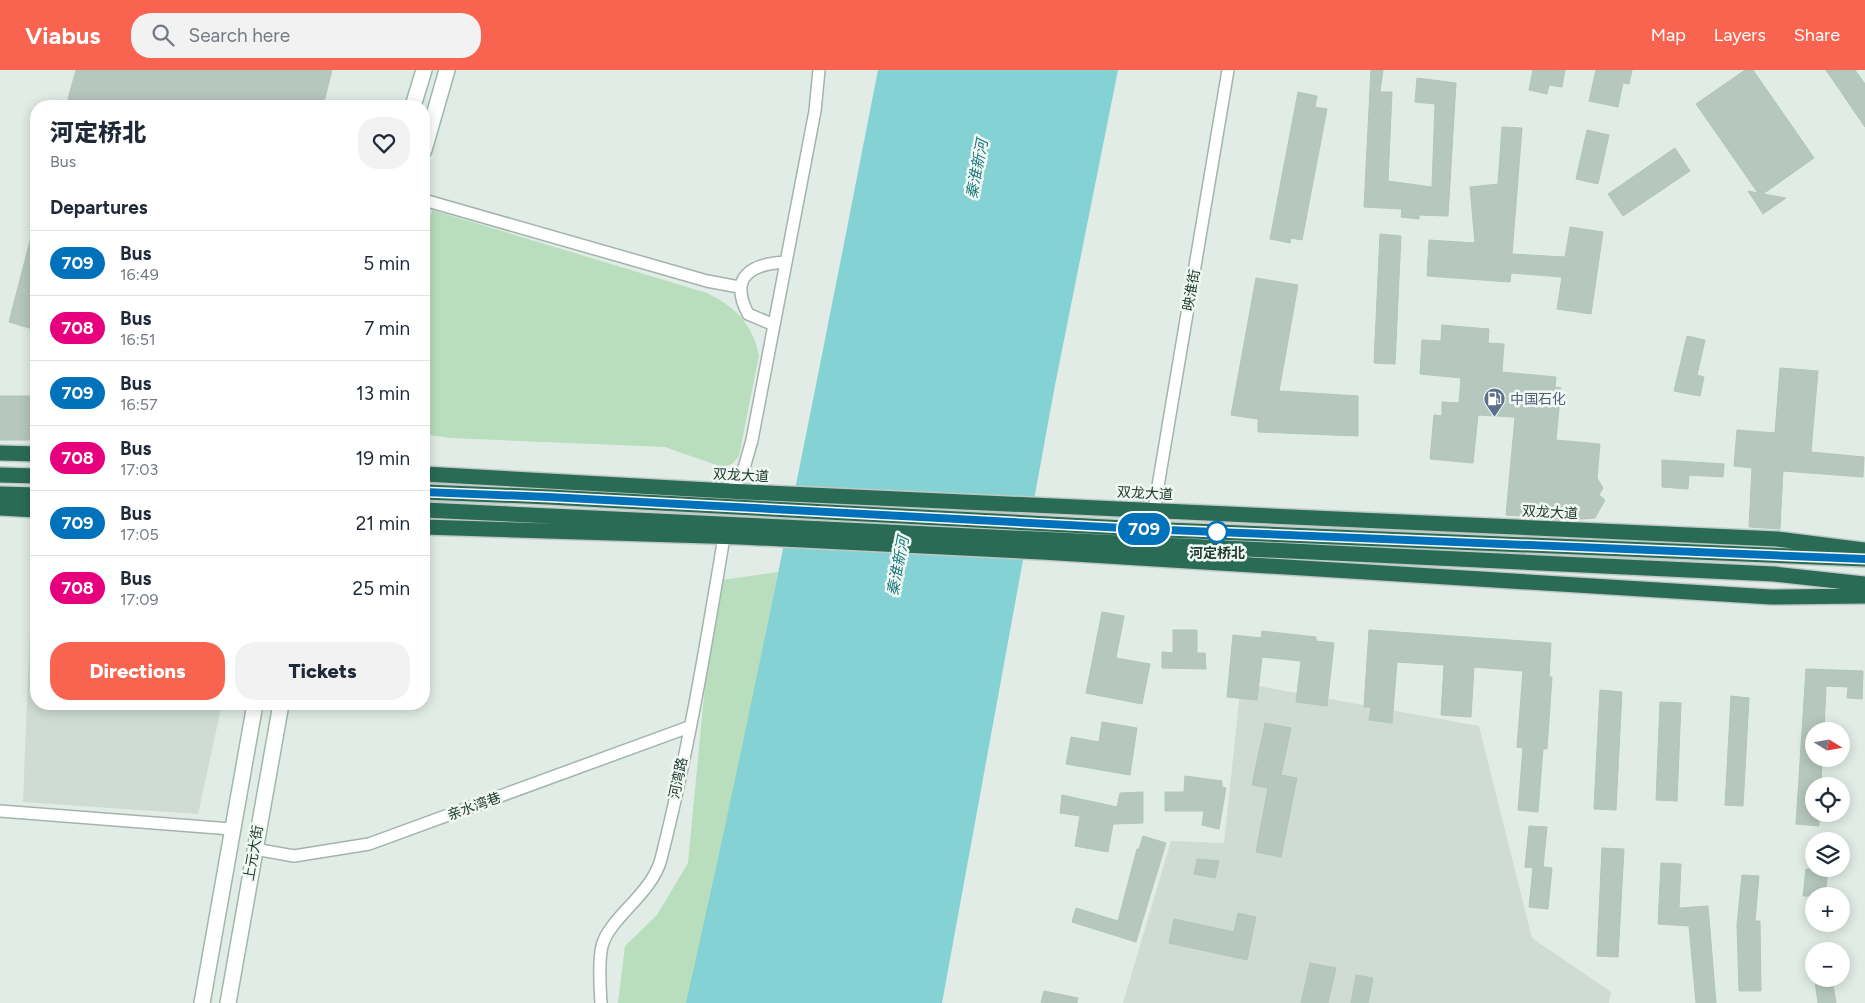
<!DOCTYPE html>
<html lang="en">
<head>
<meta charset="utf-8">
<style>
	body { margin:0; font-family:Figtree,"Noto Sans SC",sans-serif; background:#f2f2f3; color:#1f2937; height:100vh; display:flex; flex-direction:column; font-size:19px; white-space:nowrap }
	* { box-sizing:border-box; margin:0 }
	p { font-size:16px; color:#747a83 }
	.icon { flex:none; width:28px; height:28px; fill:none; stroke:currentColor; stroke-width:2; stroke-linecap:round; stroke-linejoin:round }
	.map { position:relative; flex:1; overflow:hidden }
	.sheet { position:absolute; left:30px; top:30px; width:400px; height:610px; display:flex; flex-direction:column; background:#fff; border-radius:20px; box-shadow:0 2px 12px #0003 }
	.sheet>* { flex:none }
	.badge { padding:0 10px; border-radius:16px; font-size:18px; line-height:32px }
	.needle { width:32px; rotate:101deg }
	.controls { position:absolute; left:1805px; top:652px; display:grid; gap:10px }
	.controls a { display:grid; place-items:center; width:45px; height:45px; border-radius:50%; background:#fff; box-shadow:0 2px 12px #0003; font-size:25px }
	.map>.badge { position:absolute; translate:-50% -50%; box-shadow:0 0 0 2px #fff }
	h2 { padding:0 20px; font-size:19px; line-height:45px }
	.round { display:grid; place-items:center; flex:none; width:52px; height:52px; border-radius:20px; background:#f2f2f3 }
	.summary { display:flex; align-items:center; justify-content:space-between; height:85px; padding:0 20px }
	h1 { font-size:24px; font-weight:800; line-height:38px }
	.primary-button { display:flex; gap:10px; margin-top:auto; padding:10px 20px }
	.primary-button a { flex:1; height:58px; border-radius:20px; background:#f96451; color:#fff; font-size:20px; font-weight:800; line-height:58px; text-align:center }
	.primary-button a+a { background:#f2f2f3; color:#1f2937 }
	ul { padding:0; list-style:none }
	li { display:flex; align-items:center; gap:15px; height:65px; padding:0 20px; border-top:1px solid #e0e1e3 }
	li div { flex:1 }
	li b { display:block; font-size:19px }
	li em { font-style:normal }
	li .badge { min-width:55px; font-weight:700; text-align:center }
	header { display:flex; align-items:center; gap:30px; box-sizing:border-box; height:70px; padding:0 25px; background:#f96451; color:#fff }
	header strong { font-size:24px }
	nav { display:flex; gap:28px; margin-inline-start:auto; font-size:18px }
	.search { width:350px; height:45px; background:#f2f2f3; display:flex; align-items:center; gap:12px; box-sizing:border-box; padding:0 18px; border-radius:20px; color:#747a83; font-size:19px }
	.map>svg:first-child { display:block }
	.built { fill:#cedcd4 }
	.green { fill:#b8debd }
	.water { fill:#85d2d4 }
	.building { fill:#b5c7be; stroke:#b2c6bb }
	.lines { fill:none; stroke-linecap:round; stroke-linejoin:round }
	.street-casing { stroke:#a3b4ac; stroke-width:14 }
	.secondary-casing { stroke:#9eb8ac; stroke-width:18 }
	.highway-casing { stroke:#c1c9c6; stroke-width:18 }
	.street { stroke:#fff; stroke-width:11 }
	.secondary { stroke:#fff; stroke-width:15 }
	.highway { stroke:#2a6b55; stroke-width:15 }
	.line-casing { stroke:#fff; stroke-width:11 }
	.line { stroke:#0072bc; stroke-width:8 }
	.stop-dot { fill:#fff; stroke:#0072bc; stroke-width:2.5 }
	.labels { text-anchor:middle; stroke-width:5; stroke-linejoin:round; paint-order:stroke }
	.street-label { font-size:14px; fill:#203d32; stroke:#f1f8f4 }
	.service-label { font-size:14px; fill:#4e5e75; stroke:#f1f8f4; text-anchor:start }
	.stop-label { font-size:14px; font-weight:bold; fill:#203d32; stroke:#f1f8f4 }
	.water-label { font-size:15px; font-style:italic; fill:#17787c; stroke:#f1f8f4 }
</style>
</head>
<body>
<header>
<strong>Viabus</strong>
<div class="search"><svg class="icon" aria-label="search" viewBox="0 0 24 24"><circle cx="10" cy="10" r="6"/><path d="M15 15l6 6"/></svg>Search here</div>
<nav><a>Map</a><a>Layers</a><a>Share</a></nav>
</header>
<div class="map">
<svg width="1865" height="933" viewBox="0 0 1865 933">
	<rect width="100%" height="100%" fill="#e0ece5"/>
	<path class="built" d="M 33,480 L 36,480 L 36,634 L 222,634 L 198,744 L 23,732 Z
		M 1241,613 L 1479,656 L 1532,868 L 1611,922 L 1609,933 L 1123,933 L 1171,771 L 1224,773 Z"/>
	<path class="green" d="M 432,140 L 707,223 C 735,237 752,253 759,285 L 739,386 L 732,394 L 722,397 L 665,377 L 450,368 L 424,364 L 424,172 Z
		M 778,502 L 694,933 L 618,933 L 625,876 L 657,845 L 688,793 L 715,511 Z"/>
	<path class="water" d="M 878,0 L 1118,0 L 1055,315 L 942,933 L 686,933 C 756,623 817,312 878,0 Z"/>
	<path class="building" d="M 76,0 L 332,0 L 323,36 L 66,36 Z
		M 1371,0 L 1383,0 L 1380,22 L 1392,22 L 1388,111 L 1432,117 L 1435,34 L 1415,32 L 1417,8 L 1456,13 L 1448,146 L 1419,145 L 1419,149 L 1401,147 L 1402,139 L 1364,137 Z
		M 1533,0 L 1565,0 L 1562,17 L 1549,15 L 1547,24 L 1529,20 Z
		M 1596,0 L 1632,0 L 1629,14 L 1623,13 L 1618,37 L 1589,31 Z
		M 1745,0 L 1753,0 L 1814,88 L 1763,124 L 1786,128 L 1763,144 L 1748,121 L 1758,123 L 1696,34 Z
		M 1826,0 L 1855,0 L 1865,14 L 1865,57 Z
		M 1298,22 L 1317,26 L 1315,37 L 1327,39 L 1302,170 L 1291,168 L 1290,173 L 1270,169 Z
		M 1502,57 L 1522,58 L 1512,184 L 1565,187 L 1570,157 L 1603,162 L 1591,244 L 1557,239 L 1562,207 L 1511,203 L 1510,212 L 1427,206 L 1429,170 L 1475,173 L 1470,117 L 1498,114 Z
		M 1587,60 L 1609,65 L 1598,114 L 1576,109 Z
		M 1675,78 L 1690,101 L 1623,146 L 1608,124 Z
		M 32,163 L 36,163 L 36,260 L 9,252 Z
		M 1380,164 L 1401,166 L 1395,294 L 1374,293 Z
		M 1256,208 L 1298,215 L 1279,321 L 1358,326 L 1358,366 L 1258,362 L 1258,349 L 1231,345 Z
		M 1442,255 L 1489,259 L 1488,273 L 1504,274 L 1502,302 L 1556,307 L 1555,317 L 1561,318 L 1556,370 L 1600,374 L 1597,408 L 1603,418 L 1599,425 L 1605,430 L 1595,448 L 1569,450 L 1506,445 L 1515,347 L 1478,345 L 1473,393 L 1430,389 L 1434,345 L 1442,346 L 1442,332 L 1459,333 L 1461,308 L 1420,304 L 1422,270 L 1441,271 Z
		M 1687,266 L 1705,270 L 1697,305 L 1704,307 L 1700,326 L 1674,321 Z
		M 1780,298 L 1818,301 L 1811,382 L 1864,387 L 1863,407 L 1783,401 L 1780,459 L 1749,457 L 1752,398 L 1734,396 L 1737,360 L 1775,363 Z
		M 0,326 L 36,326 L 36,370 L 0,370 Z
		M 1662,390 L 1724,394 L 1723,407 L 1689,405 L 1688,419 L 1662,417 Z
		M 1102,542 L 1124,546 L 1116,588 L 1150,594 L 1142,634 L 1086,623 Z
		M 1173,560 L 1197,560 L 1197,583 L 1205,583 L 1206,599 L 1162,598 L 1162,582 L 1173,583 Z
		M 1369,560 L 1551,573 L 1549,607 L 1552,607 L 1547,679 L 1543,679 L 1538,742 L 1518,740 L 1523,678 L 1517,677 L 1523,601 L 1474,597 L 1471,647 L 1441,645 L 1444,595 L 1397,592 L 1392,653 L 1369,650 L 1371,637 L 1364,637 Z
		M 1262,561 L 1316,567 L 1316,571 L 1334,573 L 1327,636 L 1296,632 L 1301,591 L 1262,587 L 1257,630 L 1227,627 L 1233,565 L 1261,568 Z
		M 1806,599 L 1863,601 L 1862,629 L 1847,628 L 1848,617 L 1826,616 L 1824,661 L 1814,661 L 1814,689 L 1822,689 L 1821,716 L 1814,716 L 1814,744 L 1819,744 L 1819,756 L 1796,754 Z
		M 1600,620 L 1622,622 L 1616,740 L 1594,739 Z
		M 1731,626 L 1749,628 L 1743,736 L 1725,735 Z
		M 1660,632 L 1681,633 L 1677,731 L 1656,730 Z
		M 1102,652 L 1137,658 L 1130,705 L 1066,694 L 1071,667 L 1099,672 Z
		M 1265,653 L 1291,658 L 1281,705 L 1297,708 L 1281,787 L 1256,782 L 1268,718 L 1252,715 Z
		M 1185,706 L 1222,711 L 1222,717 L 1226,718 L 1219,759 L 1202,755 L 1204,741 L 1165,741 L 1165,722 L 1184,722 Z
		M 1143,722 L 1143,753 L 1113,754 L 1108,782 L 1075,776 L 1080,746 L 1060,743 L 1062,725 L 1117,737 L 1120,723 Z
		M 1529,756 L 1547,757 L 1543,797 L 1552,798 L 1548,839 L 1529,837 L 1533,798 L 1525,797 Z
		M 1143,766 L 1166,773 L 1136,872 L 1072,852 L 1076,838 L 1118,851 L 1137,779 L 1139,779 Z
		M 1602,778 L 1624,779 L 1618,887 L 1597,886 Z
		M 1197,789 L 1219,791 L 1215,808 L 1194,804 Z
		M 1661,793 L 1681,794 L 1679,838 L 1708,836 L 1716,933 L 1696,933 L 1689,856 L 1658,854 Z
		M 1806,799 L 1828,799 L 1825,826 L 1803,826 Z
		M 1742,805 L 1759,806 L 1755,851 L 1760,851 L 1761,921 L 1739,921 L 1737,855 Z
		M 1238,843 L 1256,847 L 1247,890 L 1169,873 L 1174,849 L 1234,862 Z
		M 1310,893 L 1336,898 L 1328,933 L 1301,933 Z
		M 1356,905 L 1373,908 L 1368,933 L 1351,933 Z
		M 1832,909 L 1836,933 L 1818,933 L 1815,911 Z
		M 1044,921 L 1078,928 L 1077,933 L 1041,933 Z"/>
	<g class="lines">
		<defs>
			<path id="street" d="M 424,130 L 707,211 L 739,217
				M 774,255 L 748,244 C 729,207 750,194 786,192
				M 731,421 L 744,398 L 752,370 L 815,41 L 819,0
				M 1154,440 L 1228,0
				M 0,741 L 231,759
				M 254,779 L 294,786 L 369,774 L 689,657
				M 601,933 C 600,916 598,893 602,876 C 609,848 652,824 661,789 C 688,683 706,575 724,467"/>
			<path id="secondary" d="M 413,36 L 424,0
				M 424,80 L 447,0
				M 202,933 L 255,634
				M 228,933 L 281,634"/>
			<path id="highway" d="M 0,383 L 36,384
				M 424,404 L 746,422 L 1777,469 L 1865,480
				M 0,405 L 36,406
				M 424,422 L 549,427 L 1143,459 L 1865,489
				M 0,424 L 36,425
				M 0,438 L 36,440
				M 424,440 L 1774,504 L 1865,514
				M 424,457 L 740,467 L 1042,482 L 1771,527 L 1865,526"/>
		</defs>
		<use href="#street" class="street-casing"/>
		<use href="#secondary" class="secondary-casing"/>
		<use href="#highway" class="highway-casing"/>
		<use href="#street" class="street"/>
		<use href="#secondary" class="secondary"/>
		<use href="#highway" class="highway"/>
	</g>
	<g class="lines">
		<defs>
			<path id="line" d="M 424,422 L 549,427 L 1143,459 L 1865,489"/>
		</defs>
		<use href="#line" class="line-casing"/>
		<use href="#line" class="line"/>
	</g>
	<defs>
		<symbol id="fuel-pin" viewBox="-11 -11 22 30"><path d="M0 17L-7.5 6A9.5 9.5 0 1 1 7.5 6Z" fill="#5c6f8a" stroke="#f1f8f4"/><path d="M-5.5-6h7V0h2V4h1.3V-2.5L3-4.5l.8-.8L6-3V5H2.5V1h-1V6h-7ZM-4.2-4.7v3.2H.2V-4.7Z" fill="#fff"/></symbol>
	</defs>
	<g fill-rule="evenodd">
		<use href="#fuel-pin" x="1482" y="316" width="25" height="34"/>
	</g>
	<circle class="stop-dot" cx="1217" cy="462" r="10"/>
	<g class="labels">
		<g class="street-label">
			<text transform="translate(1191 220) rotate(-80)" y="5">映淮街</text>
			<text transform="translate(741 405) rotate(3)" y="5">双龙大道</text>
			<text transform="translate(1145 423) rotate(3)" y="5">双龙大道</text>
			<text transform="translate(1550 442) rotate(3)" y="5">双龙大道</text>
			<text transform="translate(678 708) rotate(-78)" y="5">河湾路</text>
			<text transform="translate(474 736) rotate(-20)" y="5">亲水湾巷</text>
			<text transform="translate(253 783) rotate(-80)" y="5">上元大街</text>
		</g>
		<g class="service-label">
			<text x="1510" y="334">中国石化</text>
		</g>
		<g class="stop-label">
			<text x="1217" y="488">河定桥北</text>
		</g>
		<g class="water-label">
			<text transform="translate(977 99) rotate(-79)" y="5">秦淮新河</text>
			<text transform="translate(898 496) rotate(-79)" y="5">秦淮新河</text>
		</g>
	</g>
</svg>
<div class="controls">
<a><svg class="needle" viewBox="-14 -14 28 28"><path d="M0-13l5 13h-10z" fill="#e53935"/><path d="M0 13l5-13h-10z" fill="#747a83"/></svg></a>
<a><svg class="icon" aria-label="locate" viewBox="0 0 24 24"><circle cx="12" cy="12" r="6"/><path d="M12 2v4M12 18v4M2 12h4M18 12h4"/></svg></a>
<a><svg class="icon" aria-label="layers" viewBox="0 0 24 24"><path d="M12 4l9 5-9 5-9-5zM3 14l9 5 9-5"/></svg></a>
<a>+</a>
<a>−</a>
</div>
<b class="badge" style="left:1144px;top:459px;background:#0072bc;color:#fff">709</b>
<section class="sheet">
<div class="summary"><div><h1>河定桥北</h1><p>Bus</p></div><a class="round"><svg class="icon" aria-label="heart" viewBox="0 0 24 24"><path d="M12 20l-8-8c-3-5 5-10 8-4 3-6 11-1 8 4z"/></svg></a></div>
<h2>Departures</h2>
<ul>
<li><span class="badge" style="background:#0072bc;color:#fff">709</span><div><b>Bus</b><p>16:49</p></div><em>5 min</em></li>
<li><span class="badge" style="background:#e6007e;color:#fff">708</span><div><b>Bus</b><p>16:51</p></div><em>7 min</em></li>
<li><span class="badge" style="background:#0072bc;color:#fff">709</span><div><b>Bus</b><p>16:57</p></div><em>13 min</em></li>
<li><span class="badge" style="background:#e6007e;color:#fff">708</span><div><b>Bus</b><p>17:03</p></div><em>19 min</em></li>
<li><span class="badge" style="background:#0072bc;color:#fff">709</span><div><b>Bus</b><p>17:05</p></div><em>21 min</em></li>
<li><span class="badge" style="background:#e6007e;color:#fff">708</span><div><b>Bus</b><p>17:09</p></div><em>25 min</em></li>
</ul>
<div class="primary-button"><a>Directions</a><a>Tickets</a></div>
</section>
</div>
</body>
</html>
